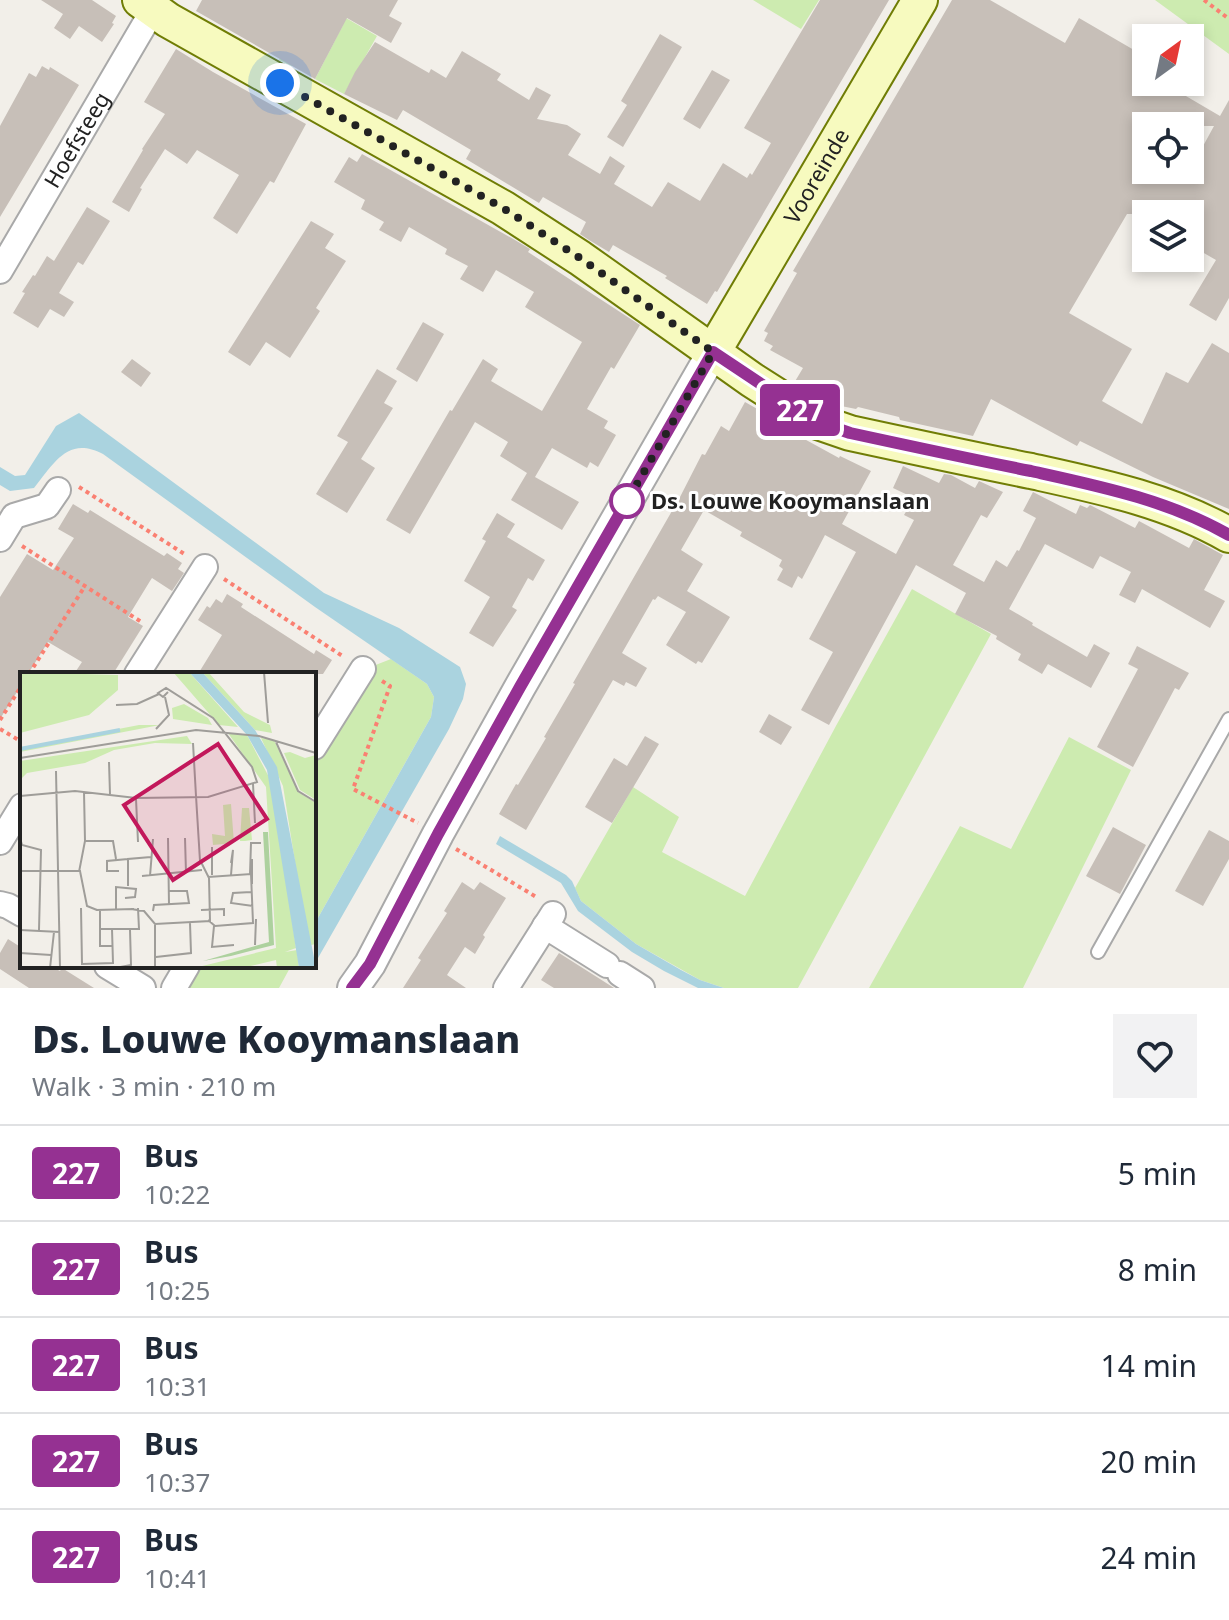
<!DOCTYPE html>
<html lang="en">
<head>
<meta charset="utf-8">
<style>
	body { margin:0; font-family:"Noto Sans",sans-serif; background:#f2f2f3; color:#1f2937; height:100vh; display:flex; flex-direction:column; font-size:30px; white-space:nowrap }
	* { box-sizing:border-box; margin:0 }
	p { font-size:26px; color:#747a83 }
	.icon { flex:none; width:44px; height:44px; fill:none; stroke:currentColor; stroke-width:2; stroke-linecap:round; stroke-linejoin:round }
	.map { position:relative; height:988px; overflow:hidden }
	.panel { display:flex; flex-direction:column; background:#fff; flex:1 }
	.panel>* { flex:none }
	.badge { padding:0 16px; border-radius:6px; font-size:28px; line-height:52px }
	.needle { width:52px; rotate:33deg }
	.buttons { position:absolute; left:1132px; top:24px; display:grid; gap:16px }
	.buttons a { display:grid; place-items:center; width:72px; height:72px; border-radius:0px; background:#fff; box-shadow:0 4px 12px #0003; font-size:40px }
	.you { position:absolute; width:40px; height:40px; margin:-20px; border:6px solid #fff; border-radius:50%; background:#1a73e8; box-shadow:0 0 0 12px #1a73e833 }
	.map>.badge { position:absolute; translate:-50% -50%; box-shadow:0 0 0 4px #fff }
	.round { display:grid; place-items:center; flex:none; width:84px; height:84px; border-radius:0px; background:#f2f2f3 }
	.summary { display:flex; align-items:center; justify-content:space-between; height:136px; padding:0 32px }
	h1 { font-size:38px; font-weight:800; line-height:60px }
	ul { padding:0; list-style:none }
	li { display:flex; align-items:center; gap:24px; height:96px; padding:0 32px; border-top:2px solid #e0e1e3 }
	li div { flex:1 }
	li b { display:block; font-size:30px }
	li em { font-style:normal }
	li .badge { min-width:88px; font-weight:700; text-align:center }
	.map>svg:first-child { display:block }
	.grass { fill:#cdebb0 }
	.water { fill:#aad3df }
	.building { fill:#c7bfb8; fill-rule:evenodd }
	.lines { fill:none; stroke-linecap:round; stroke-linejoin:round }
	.service-casing { stroke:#a9a9a9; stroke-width:16 }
	.minor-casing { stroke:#a9a9a9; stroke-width:28 }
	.tertiary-casing { stroke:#a9a9a9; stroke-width:34 }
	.secondary-casing { stroke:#707d05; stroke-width:38 }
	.path { stroke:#fa8072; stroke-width:4; stroke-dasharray:4 4; stroke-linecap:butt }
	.service { stroke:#fff; stroke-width:12 }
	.minor { stroke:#fff; stroke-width:24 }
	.tertiary { stroke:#fff; stroke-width:30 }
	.secondary { stroke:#f7fabf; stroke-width:34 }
	.line-casing { stroke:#fff; stroke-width:18 }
	.line { stroke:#953192; stroke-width:12 }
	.walk { stroke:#222; stroke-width:8; stroke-dasharray:0 14.4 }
	.stop-dot { fill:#fff; stroke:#953192; stroke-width:4 }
	.labels { text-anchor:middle; stroke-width:6; stroke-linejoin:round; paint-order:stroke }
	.street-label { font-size:22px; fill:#222; stroke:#fff }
	.stop-label { font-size:22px; font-weight:bold; fill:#222; stroke:#fff; text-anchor:start }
	.inset-river { fill:none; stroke:#aad3df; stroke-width:4 }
	.inset-road { fill:none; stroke:#9f9d99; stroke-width:2 }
	.view { fill:#c2185b; fill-opacity:0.15; stroke:#c2185b; stroke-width:4 }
	.inset-edge { fill:none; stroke:#222; stroke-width:4 }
</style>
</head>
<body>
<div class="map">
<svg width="1229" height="988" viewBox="0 0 1229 988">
	<rect width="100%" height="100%" fill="#f2efe9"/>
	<path class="grass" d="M 315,0 L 377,36 L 344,94 L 315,79 L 343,25 L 318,13 L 292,66 L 279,60 Z
		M 753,0 L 819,0 L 801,29 Z
		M 1155,0 L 1229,0 L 1229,54 Z
		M 912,589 L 991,634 L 798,988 L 724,988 L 700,980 L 636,944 L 581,901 L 575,888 L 633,787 L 679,817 L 662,852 L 745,896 L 837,724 Z
		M 391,659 L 427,684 L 434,697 L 431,717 L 314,925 L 314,763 L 373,666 Z
		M 1069,737 L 1131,770 L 1023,988 L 869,988 L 960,826 L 1011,849 Z
		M 201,966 L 291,966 L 279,988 L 190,988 L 189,985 Z"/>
	<path class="water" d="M 79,413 L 324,593 L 399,628 L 460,667 L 466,684 L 463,699 L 449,729 L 314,965 L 314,925 L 431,717 L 434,697 L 427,684 L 315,607 L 103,454 C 68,436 55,462 34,488 L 10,491 L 0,485 L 0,467 L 15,476 L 25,475 L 56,426 Z
		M 500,836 L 566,875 L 572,881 L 581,901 L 636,944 L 681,970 L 700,980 L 724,988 L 698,988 L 664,971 L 632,952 L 578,911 L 561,883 L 496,844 Z"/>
	<path class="building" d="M 41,0 L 92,0 L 116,16 L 112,23 L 114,24 L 102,42 L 79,26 L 70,39 L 54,28 L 63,14 Z
		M 202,0 L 398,0 L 389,16 L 402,23 L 391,43 L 347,18 L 315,79 L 196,11 Z
		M 820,0 L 889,0 L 717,292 L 715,291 L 707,304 L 665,278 L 667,276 L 613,245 L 609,252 L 589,240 L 580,234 L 586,222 L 543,197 L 539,203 L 466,159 L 471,150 L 403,110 L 397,120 L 344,94 L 355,72 L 375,42 L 429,73 L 431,69 L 446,78 L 462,51 L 501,74 L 497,80 L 529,100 L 536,87 L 551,95 L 537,119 L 567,125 L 581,134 L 568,155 L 600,174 L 610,156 L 625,166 L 614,184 L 652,207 L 668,182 L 700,201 L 723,163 L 747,178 L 750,173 L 752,175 L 771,143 L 744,128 Z
		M 952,0 L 990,0 L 1065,43 L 1079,18 L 1146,57 L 1146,82 L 1162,82 L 1220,116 L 1229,100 L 1229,298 L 1216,321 L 1189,305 L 1216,260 L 1190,245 L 1190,214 L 1127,214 L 1069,313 L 1132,349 L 1102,401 L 1142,424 L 1166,372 L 1188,383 L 1212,343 L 1229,353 L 1229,509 L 1153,477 L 1080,441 L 1077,446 L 991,399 L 973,436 L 900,420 L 899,417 L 858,407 L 856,409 L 831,404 L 794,383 L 803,368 L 770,350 L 773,346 L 764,341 L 768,333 L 764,331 L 797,273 L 793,271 ZM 1146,126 L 1214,126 L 1190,170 L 1146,170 Z
		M 660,34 L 682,47 L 623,147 L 607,137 L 627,105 L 621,101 Z
		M 176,49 L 213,72 L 306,124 L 274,183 L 270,181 L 237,234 L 213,218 L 239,175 L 197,150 L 187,164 L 165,149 L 140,188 L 142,189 L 129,212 L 112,202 L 143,150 L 142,149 L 165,114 L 144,102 Z
		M 42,66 L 49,70 L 50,67 L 79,85 L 0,217 L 0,126 L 29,73 L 36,77 Z
		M 712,70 L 730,80 L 700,129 L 683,119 Z
		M 362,154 L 515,240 L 530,249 L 528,252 L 640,325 L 614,369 L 611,367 L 587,409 L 608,421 L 604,428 L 616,435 L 598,467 L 590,462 L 587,468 L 552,448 L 535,477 L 579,502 L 562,530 L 511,500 L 527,473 L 500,456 L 508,442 L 475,422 L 410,534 L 386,520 L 450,410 L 452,411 L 483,359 L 498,369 L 491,381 L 542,411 L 582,342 L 525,307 L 534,292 L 496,270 L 483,292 L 460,279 L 468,266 L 445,254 L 447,249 L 409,227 L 401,242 L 379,230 L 384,222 L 361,209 L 365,200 L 334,182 L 349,157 L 357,162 Z
		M 87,207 L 110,221 L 83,265 L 78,262 L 59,293 L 74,302 L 64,317 L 50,309 L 38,328 L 13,313 L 25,293 L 22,292 L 33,275 L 35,276 L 47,256 L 54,261 Z
		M 311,221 L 334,234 L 325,248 L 346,261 L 316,308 L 320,311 L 290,358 L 266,342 L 250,366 L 228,352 Z
		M 423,322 L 444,334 L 417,382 L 396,369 Z
		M 132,359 L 151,373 L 141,387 L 121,372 Z
		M 377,369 L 397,381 L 384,403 L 393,408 L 361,459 L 375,468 L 347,513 L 316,494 L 348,442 L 337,436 Z
		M 745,402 L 768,415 L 766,418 L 839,458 L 840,456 L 871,471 L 842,524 L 896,554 L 914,520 L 904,515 L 914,498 L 893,488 L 903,466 L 939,483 L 944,474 L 951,475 L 975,488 L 979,481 L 1003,492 L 987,518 L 981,515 L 953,565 L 984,582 L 996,560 L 1007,567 L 1017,550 L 1019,551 L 1036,518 L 1023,511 L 1033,492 L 1076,514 L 1080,505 L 1087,508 L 1090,505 L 1135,528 L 1139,521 L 1189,548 L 1194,539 L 1223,555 L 1204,590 L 1225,601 L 1210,628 L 1142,589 L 1135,603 L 1119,595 L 1131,572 L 1100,556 L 1093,569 L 1045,544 L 1009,609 L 1033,623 L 1032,625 L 1087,657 L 1094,644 L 1110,653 L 1091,688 L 1048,664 L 1042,674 L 1018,660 L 1021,654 L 996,639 L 997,636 L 955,614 L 966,593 L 916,565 L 829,725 L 801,710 L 833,652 L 809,639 L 856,552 L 825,535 L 802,579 L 798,576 L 792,588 L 777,580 L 783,569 L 779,566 L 782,560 L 740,536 L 742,532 L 704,510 L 681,550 L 703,564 L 687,591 L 730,617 L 702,663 L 698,661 L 696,664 L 666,645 L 686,612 L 658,596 L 655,600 L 653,599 L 622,653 L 647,668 L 636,687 L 626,682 L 624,686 L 613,680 L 526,830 L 499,814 L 516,784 L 518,785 L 546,738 L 544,737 L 575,684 L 573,683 L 680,497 L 702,454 L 705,455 L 721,426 L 729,431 Z
		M 73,504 L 88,513 L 90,510 L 164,556 L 167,553 L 182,563 L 178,569 L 184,573 L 172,591 L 152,578 L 150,581 L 128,617 L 143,626 L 113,674 L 74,674 L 82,662 L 48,642 L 28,674 L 22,674 L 22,684 L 0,719 L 0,597 L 27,554 L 53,570 L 74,538 L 58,529 Z
		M 497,513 L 515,524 L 507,537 L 545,560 L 533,581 L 528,578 L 512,607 L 517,610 L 493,647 L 469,633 L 490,597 L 464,581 L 486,541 L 482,539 Z
		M 227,594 L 243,604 L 241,607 L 314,654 L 316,650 L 332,660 L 323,674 L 198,674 L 222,635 L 198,620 L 207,606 L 210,608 L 216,599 L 222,603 Z
		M 1137,646 L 1189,673 L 1179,690 L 1175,688 L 1133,767 L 1097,747 L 1138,669 L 1128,664 Z
		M 769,714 L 792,727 L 781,745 L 759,732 Z
		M 645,736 L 659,744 L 612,823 L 585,807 L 614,758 L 627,766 Z
		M 1113,827 L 1146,845 L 1120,894 L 1086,876 Z
		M 1209,830 L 1229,841 L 1229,859 L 1203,906 L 1175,891 Z
		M 462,882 L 474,890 L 480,882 L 506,898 L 483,935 L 485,937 L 475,954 L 465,947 L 447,975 L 466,988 L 403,988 L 421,960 L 418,958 L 447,913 L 444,911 Z
		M 8,939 L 22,948 L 22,966 L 50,966 L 60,971 L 62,968 L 94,988 L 29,988 L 0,969 L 0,953 Z
		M 559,953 L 611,986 L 614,988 L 554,988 L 541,980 Z"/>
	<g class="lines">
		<defs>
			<path id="service" d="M 1098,952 L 1229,719"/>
			<g id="minor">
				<path id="s1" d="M 0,271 L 153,10"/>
				<path d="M 0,539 L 14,516 L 47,506 L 58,490"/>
				<path d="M 137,674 L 205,567"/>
				<path d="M 314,747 L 363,669"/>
				<path d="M 0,842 L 22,806"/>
				<path d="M 0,904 L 8,906 L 22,914"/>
				<path d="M 545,926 L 607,965"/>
				<path d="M 107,966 L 143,988"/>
				<path d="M 620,974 L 642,988"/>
				<path d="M 174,988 L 187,966"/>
				<path d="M 506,988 L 553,914"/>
			</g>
			<path id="tertiary" d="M 353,988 L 370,964 L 438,834 L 520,687 L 713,352"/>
			<g id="secondary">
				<path d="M 140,0 L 168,20 L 503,208 L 580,258 L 752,380 L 818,422 L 850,433 C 910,446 970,459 1031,471 C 1099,486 1168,500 1229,535"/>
				<path id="s2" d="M 713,352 L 920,0"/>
			</g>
		</defs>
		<use href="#service" class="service-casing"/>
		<use href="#minor" class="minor-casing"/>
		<use href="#tertiary" class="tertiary-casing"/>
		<use href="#secondary" class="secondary-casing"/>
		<path class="path" d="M 1204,0 L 1229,19
			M 79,487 L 186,555
			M 22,546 L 143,623
			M 224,579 L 344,657
			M 29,674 L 85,586
			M 382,681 L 390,686 L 353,789 L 418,823
			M 0,720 L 22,685
			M 0,729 L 22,742
			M 456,849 L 538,898"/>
		<use href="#service" class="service"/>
		<use href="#minor" class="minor"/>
		<use href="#tertiary" class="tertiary"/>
		<use href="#secondary" class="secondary"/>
	</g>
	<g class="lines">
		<defs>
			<path id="line" d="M 352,988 L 370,964 L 438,834 L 520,687 L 713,352 L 818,422 L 850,433 C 910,446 970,459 1031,471 C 1099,486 1168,500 1229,535"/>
		</defs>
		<use href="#line" class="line-casing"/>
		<use href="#line" class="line"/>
		<path class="walk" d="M 280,83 L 503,208 L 580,258 L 713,352 L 625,505 L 627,501"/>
	</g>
	<circle class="stop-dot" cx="627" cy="501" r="16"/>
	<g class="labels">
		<g class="street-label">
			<text dy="8" stroke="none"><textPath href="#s1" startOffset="152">Hoefsteeg</textPath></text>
			<text dy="8" stroke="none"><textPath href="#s2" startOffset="204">Vooreinde</textPath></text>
		</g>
		<g class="stop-label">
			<text x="651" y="509">Ds. Louwe Kooymanslaan</text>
		</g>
	</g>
	<g transform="translate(20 672)">
		<rect width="296" height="296" fill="#f2efe9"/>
		<path d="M 0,0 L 98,3 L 98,18 L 69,43 L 0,61 ZM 153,0 L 169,0 L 218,55 L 199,53 ZM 182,0 L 188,0 L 224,40 L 250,53 L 252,61 L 235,58 ZM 164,32 L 188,46 L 192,53 L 153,47 L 152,36 ZM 119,53 L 140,53 L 0,80 L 0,76 ZM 208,61 L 227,63 L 252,111 L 276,276 L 265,280 L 277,278 L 279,296 L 257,296 L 256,288 L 222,296 L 174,296 L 256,276 L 246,115 ZM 167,64 L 172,72 L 135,71 L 94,78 L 65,91 L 7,101 L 0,108 L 0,89 ZM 241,66 L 254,68 L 278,120 L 296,131 L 296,272 L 291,273 L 283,241 L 263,114 ZM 270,80 L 285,86 L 296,83 L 296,128 L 280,118 L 264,81 ZM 211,132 L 214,171 L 193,173 L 192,162 L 205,164 L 203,133 ZM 222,136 L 229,136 L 232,168 L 225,169 L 220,169 Z" fill="#cdebb0"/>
		<path d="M 243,160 L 248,160 L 254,273 L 211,284 L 183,289 L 249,270 Z" fill="#add19e"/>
		<path d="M 169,0 L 182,0 L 235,58 L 257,95 L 296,296 L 279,296 L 247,98 L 227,63 Z" fill="#aad3df"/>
		<path class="inset-river" d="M 0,77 L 100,58"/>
		<path class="inset-road" d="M 86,0 L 129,0M 244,0 L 248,51M 96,33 L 117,32 L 139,22M 136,57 L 149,43 L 145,25M 256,70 L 278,119 L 296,130M 173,71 L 176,124M 0,86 L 176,58 L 239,64 L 296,81M 89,90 L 90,122M 36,99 L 40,296M 233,112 L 235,151M 0,124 L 55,119 L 116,126 L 188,125 L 237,110 L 232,95 L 193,46 L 146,16 L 138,21 L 143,25 L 148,20M 176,124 L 180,189M 116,127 L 118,170M 0,166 L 2,173 L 21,178 L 19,258M 148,166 L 149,233M 165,166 L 166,201M 65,169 L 93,169 L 96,187M 192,175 L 192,203M 211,191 L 213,178 L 211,203M 0,199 L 60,199 L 67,234 L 77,238M 99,199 L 87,199 L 87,189 L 108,187M 59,200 L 65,169 L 64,120M 230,202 L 231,171 L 241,171M 122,204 L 182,198M 130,204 L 133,167M 188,205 L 231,202 L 233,251 L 195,254 L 188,248M 232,212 L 232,187M 108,214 L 108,187 L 131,185M 231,220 L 213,221 L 211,231 L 233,234M 61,236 L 62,292 L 93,291 L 92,257M 96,237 L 96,215 L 116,217 L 115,225 L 105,226M 111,237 L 124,239 L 135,252 L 190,249 L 189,206 L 180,188M 76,238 L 114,237M 80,238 L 80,274 L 92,274M 181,238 L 204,237 L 204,244M 133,239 L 134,233 L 169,231 L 167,219 L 149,219M 135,251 L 135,296M 194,254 L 192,275 L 214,273M 81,257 L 119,257 L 118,236M 0,258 L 40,260M 235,273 L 236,247M 0,281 L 31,283M 136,285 L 171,281 L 170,251M 30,296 L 34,260M 95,296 L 111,293 L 110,258"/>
		<path class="view" d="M 198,72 L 247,147 L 153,208 L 104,133 Z"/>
		<rect width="296" height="296" class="inset-edge"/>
	</g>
</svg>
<div class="buttons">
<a><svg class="needle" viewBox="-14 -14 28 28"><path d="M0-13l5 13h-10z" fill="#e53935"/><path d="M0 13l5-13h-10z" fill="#747a83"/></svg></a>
<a><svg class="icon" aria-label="locate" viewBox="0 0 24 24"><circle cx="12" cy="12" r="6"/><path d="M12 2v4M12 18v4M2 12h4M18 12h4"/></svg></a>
<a><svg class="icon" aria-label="layers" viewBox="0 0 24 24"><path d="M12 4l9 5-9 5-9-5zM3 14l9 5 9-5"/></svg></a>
</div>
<div class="you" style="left:280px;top:83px"></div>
<b class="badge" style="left:800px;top:410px;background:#953192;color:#fff">227</b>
</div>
<section class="panel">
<div class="summary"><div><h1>Ds. Louwe Kooymanslaan</h1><p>Walk · 3 min · 210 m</p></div><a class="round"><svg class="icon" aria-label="heart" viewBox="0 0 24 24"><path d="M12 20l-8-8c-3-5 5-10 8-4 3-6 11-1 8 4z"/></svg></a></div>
<ul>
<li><span class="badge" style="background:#953192;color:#fff">227</span><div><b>Bus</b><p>10:22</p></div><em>5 min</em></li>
<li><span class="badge" style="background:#953192;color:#fff">227</span><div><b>Bus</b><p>10:25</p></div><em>8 min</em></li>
<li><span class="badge" style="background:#953192;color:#fff">227</span><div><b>Bus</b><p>10:31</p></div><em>14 min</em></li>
<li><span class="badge" style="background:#953192;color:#fff">227</span><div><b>Bus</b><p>10:37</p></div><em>20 min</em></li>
<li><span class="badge" style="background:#953192;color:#fff">227</span><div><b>Bus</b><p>10:41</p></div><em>24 min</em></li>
</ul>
</section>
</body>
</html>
